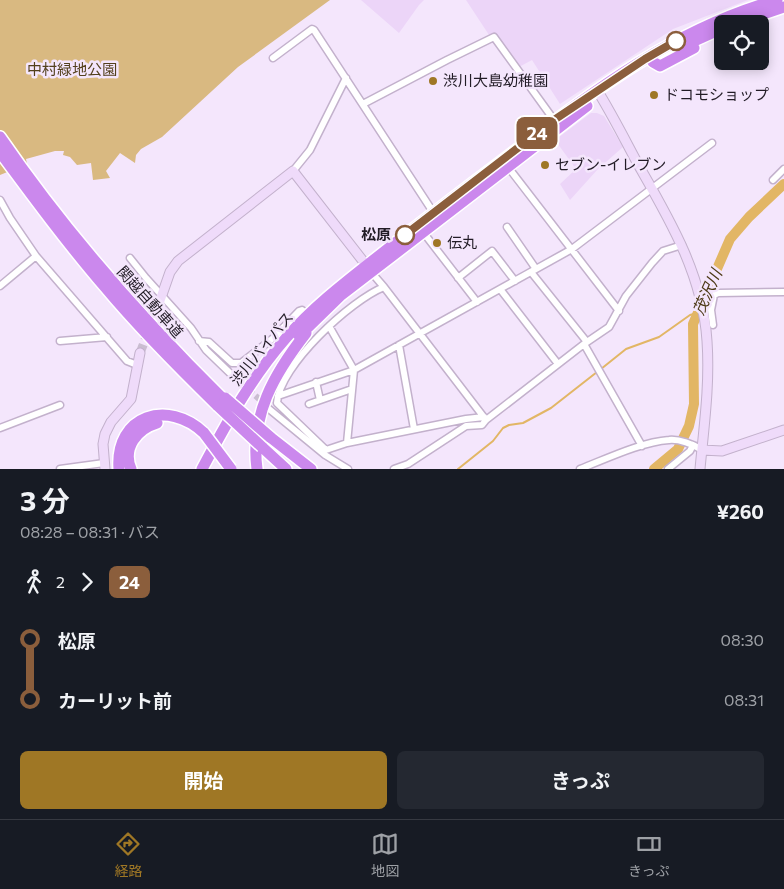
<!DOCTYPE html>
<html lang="ja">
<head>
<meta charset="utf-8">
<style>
	body { margin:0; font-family:Commissioner,"Noto Sans JP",sans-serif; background:#242831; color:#f1f3f6; height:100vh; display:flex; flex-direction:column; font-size:19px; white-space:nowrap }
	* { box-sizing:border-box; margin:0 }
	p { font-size:16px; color:#9ea1a6 }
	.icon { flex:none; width:28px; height:28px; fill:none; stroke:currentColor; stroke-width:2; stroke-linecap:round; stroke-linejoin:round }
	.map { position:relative; height:469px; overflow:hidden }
	.drawer { display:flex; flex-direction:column; background:#171b24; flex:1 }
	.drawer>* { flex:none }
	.badge { padding:0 10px; border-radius:8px; font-size:18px; line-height:32px }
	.fabs { position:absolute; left:714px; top:15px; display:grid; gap:10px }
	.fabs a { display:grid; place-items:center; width:55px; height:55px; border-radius:8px; background:#171b24; box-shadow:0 2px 12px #0003; font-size:25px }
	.map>.badge { position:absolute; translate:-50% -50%; box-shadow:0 0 0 2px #fff }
	.legs { display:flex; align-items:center; gap:8px; height:55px; padding:0 20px; font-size:16px }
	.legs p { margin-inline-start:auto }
	.headline { display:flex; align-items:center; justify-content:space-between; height:85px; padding:0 20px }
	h1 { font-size:28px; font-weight:700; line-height:38px }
	.cta { display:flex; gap:10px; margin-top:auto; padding:10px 20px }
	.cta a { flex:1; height:58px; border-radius:8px; background:#9f7725; color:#fff; font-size:20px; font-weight:700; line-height:58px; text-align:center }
	.cta a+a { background:#242831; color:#f1f3f6 }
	ul { padding:0 20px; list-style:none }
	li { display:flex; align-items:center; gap:18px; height:60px; font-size:19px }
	li i { display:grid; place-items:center; width:8px; height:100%; margin:0 6px; background:currentColor }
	li i::after { content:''; width:12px; height:12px; margin:-6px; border:4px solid; border-radius:50%; background:#171b24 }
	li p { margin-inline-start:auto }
	li:first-child i { background:linear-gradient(#0000 50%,currentColor 0) }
	li:last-child i { background:linear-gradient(currentColor 50%,#0000 0) }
	.menu { display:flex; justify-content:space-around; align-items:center; height:70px; border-top:1px solid #363941; background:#171b24; font-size:14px; color:#9ea1a6 }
	.menu a { display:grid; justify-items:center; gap:2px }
	.menu .active { color:#9f7725 }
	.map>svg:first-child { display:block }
	.built { fill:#ecd5f8 }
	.green { fill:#d9b981 }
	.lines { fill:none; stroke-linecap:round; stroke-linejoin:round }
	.stream { stroke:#e2b665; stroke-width:2 }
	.river { stroke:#e2b665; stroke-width:10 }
	.street-tunnel { stroke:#cabed1; stroke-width:6; stroke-dasharray:6 3; stroke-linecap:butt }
	.secondary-tunnel { stroke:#cabed1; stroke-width:9; stroke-dasharray:9 4.5; stroke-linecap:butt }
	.street-casing { stroke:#c3b1cc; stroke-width:9 }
	.secondary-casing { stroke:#c3b1cc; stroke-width:11 }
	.highway-casing { stroke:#fff; stroke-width:14 }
	.street { stroke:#fff; stroke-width:6 }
	.secondary { stroke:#efdbfa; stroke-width:9 }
	.highway { stroke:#cb88ed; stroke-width:11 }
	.highway-bridge-casing { stroke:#fff; stroke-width:14; stroke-linecap:butt }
	.highway-bridge { stroke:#cb88ed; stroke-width:11 }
	.line-1-casing { stroke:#fff; stroke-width:11 }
	.line-1 { stroke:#8b5e3c; stroke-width:8 }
	.stop-1-dot { fill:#fff; stroke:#8b5e3c; stroke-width:2.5 }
	.poi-dot { fill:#9f7725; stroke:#f4e6fc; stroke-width:2 }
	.labels { text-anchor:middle; stroke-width:5; stroke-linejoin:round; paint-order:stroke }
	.park-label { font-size:15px; fill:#53401d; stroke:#f4e6fc }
	.poi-label { font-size:15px; fill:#221c26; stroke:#f4e6fc; text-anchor:start }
	.stop-label { font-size:15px; font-weight:bold; fill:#221c26; stroke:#f4e6fc; text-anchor:end }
	.street-label { font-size:15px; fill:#221c26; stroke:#f4e6fc }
	.water-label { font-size:16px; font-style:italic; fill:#4d3a17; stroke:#f4e6fc }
</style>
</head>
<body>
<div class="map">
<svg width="784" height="469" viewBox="0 0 784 469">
	<rect width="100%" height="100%" fill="#f4e6fc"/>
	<path class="built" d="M 361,0 L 424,0 L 419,5 L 399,33 Z
		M 466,0 L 748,0 L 673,29 L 560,104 L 532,60 L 517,68 L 491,38 Z
		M 591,113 L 597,113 L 604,116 L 623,147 L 598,169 L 570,200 L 560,184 L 576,169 L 555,140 Z"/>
	<path class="green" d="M 0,0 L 330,0 L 238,67 L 162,137 L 141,149 L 136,155 L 135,163 L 120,153 L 106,171 L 110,178 L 93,180 L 91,163 L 77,165 L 70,157 L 63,155 L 64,151 L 55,151 L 26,159 L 27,164 L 0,175 Z"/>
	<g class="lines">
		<path class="stream" d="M 601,369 L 626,349 L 659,337 L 690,315 L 697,313
			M 458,469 L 493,441 L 503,428 L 509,425 L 523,423 L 551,408 L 597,372"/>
		<path class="river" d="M 654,469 L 678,449 L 689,426 L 694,404 L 693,324 L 730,239 L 749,217 L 784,184"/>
		<path class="street-tunnel" d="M 235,378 L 265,404"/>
		<path class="secondary-tunnel" d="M 140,353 L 157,309"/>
		<defs>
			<path id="street" d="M 273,58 L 312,29 L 314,30 L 435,215
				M 363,104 L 447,60 L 494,37 L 554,120
				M 508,167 L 619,311
				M 293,171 L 310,150 L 346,78
				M 773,180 L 784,169
				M 0,200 L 10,218 L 36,256 L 127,361 L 137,365
				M 507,227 L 536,269
				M 423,232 L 477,302
				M 130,258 L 146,278 L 191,328 L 206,350 L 235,378
				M 531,272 L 587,342
				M 458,278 L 492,251 L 515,281
				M 0,286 L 36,256
				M 384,287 L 486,420
				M 500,289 L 558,364
				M 713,325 L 711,310 L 714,295 L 718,293 L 784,292
				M 329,326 L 354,370 L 347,443
				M 60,341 L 107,337
				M 199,341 L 209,342 L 232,363 L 241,363 L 272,339 L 299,311 L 302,310 L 308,315
				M 584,344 L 642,446
				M 399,345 L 414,429
				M 316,382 L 320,400
				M 278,396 L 354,370 L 572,249 L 712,143
				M 309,404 L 352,389
				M 269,409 L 325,455 L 348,469
				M 0,428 L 60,405
				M 326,450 L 277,403 C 279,366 351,300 384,287 L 371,272
				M 326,450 L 347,443 L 466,419 L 484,417
				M 60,469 L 104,463
				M 394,469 L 408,464 L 466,426 L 482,425 L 486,420 L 584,344 L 609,327 L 626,296 L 652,263 L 663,251 L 682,245
				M 580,469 C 606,459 641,442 669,440 C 679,439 693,444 702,450
				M 668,469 L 690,451 L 693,445"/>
			<path id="secondary" d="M 597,90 C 612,114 625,140 639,166 C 670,220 703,276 707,341 C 710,384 704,426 700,469
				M 157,309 L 170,272 L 178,261 L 293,171 L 370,270
				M 702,450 L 722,451 L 784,430
				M 105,469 L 103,444 L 105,434 L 111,422 L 131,399 L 140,353"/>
			<path id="highway" d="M 736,23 L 784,7
				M 681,47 L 714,32
				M 653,62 L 660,66 L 694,48
				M 0,137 C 66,233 142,319 224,400
				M 0,152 C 34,198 68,244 105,287 C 140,329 179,368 218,406
				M 299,336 L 340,296 L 587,106
				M 270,437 L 311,469
				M 262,447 L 286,469
				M 119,469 C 115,415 168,399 204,433
				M 131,469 C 122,448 137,429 157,423
				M 202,469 C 227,422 251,378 286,338 C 314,306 347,281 380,255 C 410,231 440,208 470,185 C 567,113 658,33 777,0
				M 257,469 C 250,415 274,374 306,333"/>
		</defs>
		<use href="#street" class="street-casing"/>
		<use href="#secondary" class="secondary-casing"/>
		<use href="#highway" class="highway-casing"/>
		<use href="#street" class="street"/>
		<use href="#secondary" class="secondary"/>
		<use href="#highway" class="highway"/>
		<defs>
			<path id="highway-bridge" d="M 225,398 L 270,437
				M 218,406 L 262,447
				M 204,433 L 231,469"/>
		</defs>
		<use href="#highway-bridge" class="highway-bridge-casing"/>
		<use href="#highway-bridge" class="highway-bridge"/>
	</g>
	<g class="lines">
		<defs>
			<path id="line-1" d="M 405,235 L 554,120 L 645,59 L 676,41"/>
		</defs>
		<use href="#line-1" class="line-1-casing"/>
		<use href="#line-1" class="line-1"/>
	</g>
	<g class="stop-1-dot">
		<circle cx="676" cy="41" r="9"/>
		<circle cx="405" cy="235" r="9"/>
	</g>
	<g class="poi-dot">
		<circle cx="433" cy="81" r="5"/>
		<circle cx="654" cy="95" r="5"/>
		<circle cx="545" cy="165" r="5"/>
		<circle cx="437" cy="243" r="5"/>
	</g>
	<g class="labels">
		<g class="park-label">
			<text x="72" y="75">中村緑地公園</text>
		</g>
		<g class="poi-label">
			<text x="443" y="86">渋川大島幼稚園</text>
			<text x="664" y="100">ドコモショップ</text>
			<text x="555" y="170">セブン-イレブン</text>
			<text x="447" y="248">伝丸</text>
		</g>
		<g class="stop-label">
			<text x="391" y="240">松原</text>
		</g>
		<g class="street-label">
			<text transform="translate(150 302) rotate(48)" y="5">関越自動車道</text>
			<text transform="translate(262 349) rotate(-51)" y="5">渋川バイパス</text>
		</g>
		<g class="water-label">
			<text transform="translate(707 292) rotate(-66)" y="6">茂沢川</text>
		</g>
	</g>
</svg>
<div class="fabs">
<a><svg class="icon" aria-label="locate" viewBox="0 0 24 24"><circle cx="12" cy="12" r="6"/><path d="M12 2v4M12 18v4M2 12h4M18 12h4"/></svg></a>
</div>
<b class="badge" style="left:537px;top:133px;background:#8b5e3c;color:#fff">24</b>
</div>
<section class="drawer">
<div class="headline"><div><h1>3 分</h1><p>08:28 – 08:31 · バス</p></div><b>¥260</b></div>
<div class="legs"><svg class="icon" aria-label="walk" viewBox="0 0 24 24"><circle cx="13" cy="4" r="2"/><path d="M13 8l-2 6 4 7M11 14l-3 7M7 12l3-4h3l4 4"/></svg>2<svg class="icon" aria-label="forward" viewBox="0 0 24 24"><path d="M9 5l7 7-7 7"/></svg><b class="badge" style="background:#8b5e3c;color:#fff">24</b></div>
<ul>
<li><i style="color:#8b5e3c"></i><b>松原</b><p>08:30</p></li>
<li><i style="color:#8b5e3c"></i><b>カーリット前</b><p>08:31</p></li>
</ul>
<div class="cta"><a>開始</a><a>きっぷ</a></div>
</section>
<nav class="menu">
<a class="active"><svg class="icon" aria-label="directions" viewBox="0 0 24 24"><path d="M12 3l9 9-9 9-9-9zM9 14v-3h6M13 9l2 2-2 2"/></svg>経路</a>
<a><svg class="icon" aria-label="map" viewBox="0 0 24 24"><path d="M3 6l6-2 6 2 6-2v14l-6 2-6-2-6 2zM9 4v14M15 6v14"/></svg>地図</a>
<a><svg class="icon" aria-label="tickets" viewBox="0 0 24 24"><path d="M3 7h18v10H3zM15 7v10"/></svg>きっぷ</a>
</nav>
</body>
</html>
